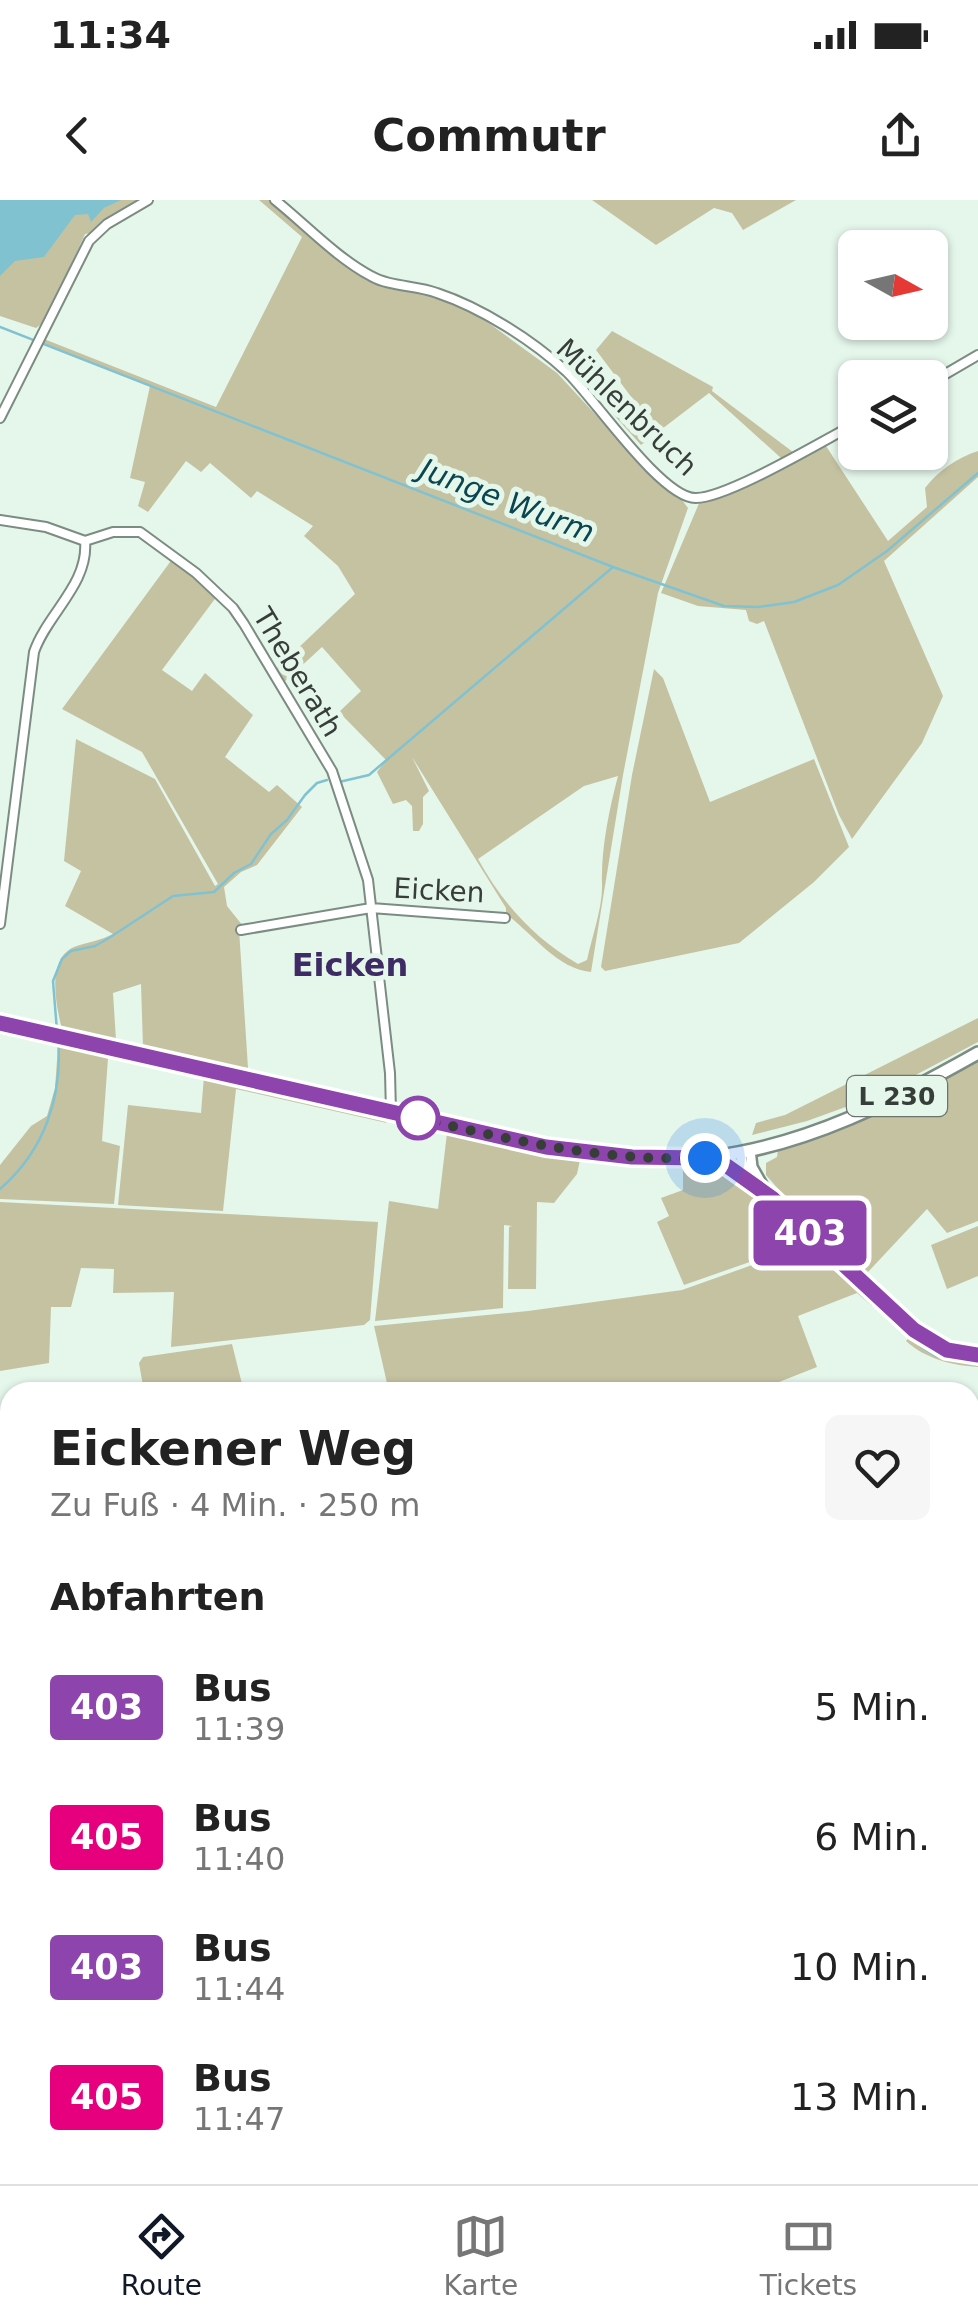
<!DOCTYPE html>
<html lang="de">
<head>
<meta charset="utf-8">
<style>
	body { margin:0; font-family:"DejaVu Sans",sans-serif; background:#f6f6f6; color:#222; height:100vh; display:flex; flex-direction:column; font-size:38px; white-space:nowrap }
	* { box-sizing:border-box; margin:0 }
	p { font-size:32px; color:#767676 }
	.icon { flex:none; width:55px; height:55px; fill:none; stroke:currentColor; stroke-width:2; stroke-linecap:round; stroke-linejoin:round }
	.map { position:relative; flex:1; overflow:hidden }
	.panel { position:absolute; left:0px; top:1182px; width:980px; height:802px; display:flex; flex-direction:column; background:#fff; border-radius:30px 30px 0 0; box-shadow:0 2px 8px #0004 }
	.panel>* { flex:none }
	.badge { padding:0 20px; border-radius:8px; font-size:35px; line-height:65px }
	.needle { width:65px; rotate:98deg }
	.controls { position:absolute; left:838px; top:30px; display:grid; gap:20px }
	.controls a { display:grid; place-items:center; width:110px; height:110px; border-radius:15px; background:#fff; box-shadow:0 2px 8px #0004; font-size:50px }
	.you { position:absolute; width:50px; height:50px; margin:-25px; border:8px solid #fff; border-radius:50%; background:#1a73e8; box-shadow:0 0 0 15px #1a73e833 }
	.map>.badge { position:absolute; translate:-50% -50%; box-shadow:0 0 0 5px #fff }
	h2 { padding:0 50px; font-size:38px; line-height:90px }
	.round { display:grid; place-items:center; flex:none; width:105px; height:105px; border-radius:15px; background:#f6f6f6 }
	.head { display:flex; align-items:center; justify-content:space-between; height:170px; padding:0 50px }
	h1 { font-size:48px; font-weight:600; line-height:75px }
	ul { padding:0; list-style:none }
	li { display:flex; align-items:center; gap:30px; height:130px; padding:0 50px }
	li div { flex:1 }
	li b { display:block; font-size:38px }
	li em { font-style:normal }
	li .badge { min-width:110px; font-weight:700; text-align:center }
	.status { display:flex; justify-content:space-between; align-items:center; height:70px; padding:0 50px; background:#fff; direction:ltr }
	.status svg { height:28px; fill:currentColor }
	header { display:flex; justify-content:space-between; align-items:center; height:130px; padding:0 50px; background:#fff; font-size:45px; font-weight:600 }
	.tabs { display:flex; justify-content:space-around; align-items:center; height:140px; border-top:2px solid #e0e0e0; background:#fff; font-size:28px; color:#767676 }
	.tabs a { display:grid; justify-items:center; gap:5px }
	.tabs .selected { color:#111827 }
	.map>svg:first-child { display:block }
	.green { fill:#c5c2a2; fill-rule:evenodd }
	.water { fill:#81c2d1 }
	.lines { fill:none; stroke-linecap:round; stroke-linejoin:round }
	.stream { stroke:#81c2d1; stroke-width:2.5 }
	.minor-casing { stroke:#7c8c82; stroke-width:12 }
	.tertiary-casing { stroke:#7c8c82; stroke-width:14 }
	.secondary-casing { stroke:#7c8c82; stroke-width:15 }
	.primary-casing { stroke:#7c8c82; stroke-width:16 }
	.minor { stroke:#fff; stroke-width:8 }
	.tertiary { stroke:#fff; stroke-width:9 }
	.secondary { stroke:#fff; stroke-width:10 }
	.primary { stroke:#fff; stroke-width:11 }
	.line-casing { stroke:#fff; stroke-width:22 }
	.line { stroke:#8e44ad; stroke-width:15 }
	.walk { stroke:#373d39; stroke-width:10; stroke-dasharray:0 18 }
	.stop-dot { fill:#fff; stroke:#8e44ad; stroke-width:5 }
	.labels { text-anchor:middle; stroke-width:10; stroke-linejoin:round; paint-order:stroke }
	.shield { fill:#e5f6eb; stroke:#6b746e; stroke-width:2.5 }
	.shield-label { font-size:25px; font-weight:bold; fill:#373d39 }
	.street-label { font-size:28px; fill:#373d39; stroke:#e5f6eb }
	.water-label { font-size:30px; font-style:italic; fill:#094651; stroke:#e5f6eb }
	.quarter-label { font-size:32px; font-weight:bold; fill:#3e2a65; stroke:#e5f6eb }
</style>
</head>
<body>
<div class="status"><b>11:34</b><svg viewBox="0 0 49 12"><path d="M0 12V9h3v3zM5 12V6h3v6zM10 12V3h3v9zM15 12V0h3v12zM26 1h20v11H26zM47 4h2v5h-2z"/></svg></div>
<header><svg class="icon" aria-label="back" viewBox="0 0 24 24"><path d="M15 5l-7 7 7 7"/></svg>Commutr<svg class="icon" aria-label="share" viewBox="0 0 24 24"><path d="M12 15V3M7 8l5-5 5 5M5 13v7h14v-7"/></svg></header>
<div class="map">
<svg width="978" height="1984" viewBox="0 0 978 1984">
	<rect width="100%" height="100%" fill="#e5f6eb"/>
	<path class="green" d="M 0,0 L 142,0 L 92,33 L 85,34 L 46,121 L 36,128 L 0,116 Z
		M 259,0 L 269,0 L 362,74 L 447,99 L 479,116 L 538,159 L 557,173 L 661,285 L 682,300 L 688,308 L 658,393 L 623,575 L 591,772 C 557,769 532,733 506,714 L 506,708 L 412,557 L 429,591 L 423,597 L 423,624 L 419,631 L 413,631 L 412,606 L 406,600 L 393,604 L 377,572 L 386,560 L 339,512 L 361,491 L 322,447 L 283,483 L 275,470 L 355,394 L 338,366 L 304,336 L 313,326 L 257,291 L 251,298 L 210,263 L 201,272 L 186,261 L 148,312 L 138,306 L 145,282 L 130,278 L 150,186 L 44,145 L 44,139 L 216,207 L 302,37 ZM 618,576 C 609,610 601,649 602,683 C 603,707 592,736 587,760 L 578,764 C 533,737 503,704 478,659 L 584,586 Z
		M 592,0 L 796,0 L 743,30 L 732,13 L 714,8 L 656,45 Z
		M 612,131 L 713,187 L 712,191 L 793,252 L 781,258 L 709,193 L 641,245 L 613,214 L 632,198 L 596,150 Z
		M 855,227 L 826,246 L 888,341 L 927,307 L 925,288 C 939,270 957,258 978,251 L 978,277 L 884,361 L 943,496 L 922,543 L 852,639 L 839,615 L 764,421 L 757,424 L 749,421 L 746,410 L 698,406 L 661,393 L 700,301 L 757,278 Z
		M 173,358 L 217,396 L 162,470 L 192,491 L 205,473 L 253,515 L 225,557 L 269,592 L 277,585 L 302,607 L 257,665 L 241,672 L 224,687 L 227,706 L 243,726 L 239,729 L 248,868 L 184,858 L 143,847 L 141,784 L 113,793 L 116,840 L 62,829 C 56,806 46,759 74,747 C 88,742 100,741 113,734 L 65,706 L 81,671 L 64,661 L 76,539 L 155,579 L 215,686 L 218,684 L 142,552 L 62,509 Z
		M 654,469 L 663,478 L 710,602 L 814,559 L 849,647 L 814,682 L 739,743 L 605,771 L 601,767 L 632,575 Z
		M 978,818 L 978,842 L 876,896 L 807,921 L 752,935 L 756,923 L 785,915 Z
		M 0,830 L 111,855 L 108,858 L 102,941 L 120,946 L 114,1004 L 0,999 L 0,965 L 31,926 L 47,916 L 55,888 L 58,847 L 0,834 Z
		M 978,858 L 978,1021 L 947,1033 L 927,1009 L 868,1072 L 787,999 L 766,975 L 766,963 L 777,957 L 778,949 C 850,931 914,892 978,858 Z
		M 204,876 L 379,916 L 387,923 L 236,889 L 223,1011 L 118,1005 L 128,905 L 201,913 Z
		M 447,933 L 460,938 L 580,960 L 577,974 L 554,1003 L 537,1002 L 536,1089 L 508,1089 L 509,1027 L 512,1026 L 504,1025 L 503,1108 L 375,1121 L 389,1001 L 438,1009 Z
		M 683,965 L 715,970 L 733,979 L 807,1042 L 684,1085 L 657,1022 L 669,1016 L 661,998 L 683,990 Z
		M 0,1002 L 378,1022 L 370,1120 L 364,1125 L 171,1147 L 174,1092 L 113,1093 L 114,1069 L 81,1068 L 71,1107 L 51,1107 L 49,1163 L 0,1171 Z
		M 978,1026 L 978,1076 L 947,1089 L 931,1045 Z
		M 814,1043 L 876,1101 L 872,1106 L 857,1093 L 798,1116 L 817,1167 L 754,1192 L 389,1192 L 374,1126 L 528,1111 L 682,1090 Z
		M 911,1135 L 949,1156 L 978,1159 L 978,1167 C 951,1165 926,1159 906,1141 Z
		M 232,1144 L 244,1192 L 144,1192 L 139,1163 L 143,1157 Z
		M 978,1336 L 978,1565 L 970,1569 L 970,1340 Z
		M 978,1737 L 978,1907 L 970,1911 L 970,1741 Z
		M 978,1932 L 978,1984 L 852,1984 L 888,1975 L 970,1975 L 970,1936 Z
		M 318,1975 L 741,1975 L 761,1982 L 785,1984 L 320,1984 L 322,1977 Z"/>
	<path class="water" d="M 0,0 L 121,0 L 104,8 L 91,22 L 88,14 L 75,15 L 44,57 L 15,61 L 0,76 Z"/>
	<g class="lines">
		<path class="stream" d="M 0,127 L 613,367 L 724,406 L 758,407 L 794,402 L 838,385 L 887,351 L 978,273
			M 339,582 L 369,575 L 613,367
			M 57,831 L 53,781 L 62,759 L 71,751 L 95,746 L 109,738 L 173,696 L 214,692 L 234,673 L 251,664 L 271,634 L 287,620 L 305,595 L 317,583 L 327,580
			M 0,989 C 44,951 63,897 58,839
			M 813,1045 L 894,1121
			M 920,1146 L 936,1156 L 978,1165
			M 241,1984 L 247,1975"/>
		<defs>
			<path id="minor" d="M 275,0 C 306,25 337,58 371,76 C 390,87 416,85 437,93 C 482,108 532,140 567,172 C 593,197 662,299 696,298 C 728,298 824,240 855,224
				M 930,183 L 978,155
				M 0,218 L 89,41 L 107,24 L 148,0
				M 0,320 L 46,327 L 85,341 L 113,332 L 140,332 L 196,373 L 233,408 L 244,424 L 332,571 L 368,680 L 390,873 L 391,912
				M 0,724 L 34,452 C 47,414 89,384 85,341
				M 241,730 L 371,708 L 505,718"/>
			<path id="tertiary" d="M 750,950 L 752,967 L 764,988
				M 740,952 L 743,966 L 752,982 L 914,1130 L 947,1150 L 978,1155"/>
			<path id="secondary" d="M 706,958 L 752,982"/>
			<path id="primary" d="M 0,823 C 130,853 261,882 391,912 C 494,936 605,970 712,957 C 808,945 895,900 978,853"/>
		</defs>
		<use href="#minor" class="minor-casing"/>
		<use href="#tertiary" class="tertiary-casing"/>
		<use href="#secondary" class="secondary-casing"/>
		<use href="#primary" class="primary-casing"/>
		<use href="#minor" class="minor"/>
		<use href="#tertiary" class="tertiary"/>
		<use href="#secondary" class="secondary"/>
		<use href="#primary" class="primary"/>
	</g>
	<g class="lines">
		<defs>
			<path id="line" d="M 0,823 L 546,947 L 632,957 L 705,958 L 727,966 L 772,998 L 914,1130 L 947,1150 L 978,1155"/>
		</defs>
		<use href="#line" class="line-casing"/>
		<use href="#line" class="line"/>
		<path class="walk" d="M 418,918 C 513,941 607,962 705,958"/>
	</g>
	<circle class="stop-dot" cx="418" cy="918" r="20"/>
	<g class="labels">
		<rect class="shield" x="847" y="876" width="100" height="40" rx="8"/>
		<g class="shield-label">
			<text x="897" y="905">L 230</text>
		</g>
		<g class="street-label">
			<text transform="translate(627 207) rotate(44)" y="10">Mühlenbruch</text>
			<text transform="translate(298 472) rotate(59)" y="10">Theberath</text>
			<text transform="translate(439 690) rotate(3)" y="10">Eicken</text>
		</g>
		<g class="water-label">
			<text transform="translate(507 301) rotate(21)" y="10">Junge Wurm</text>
		</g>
		<g class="quarter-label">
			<text x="350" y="776">Eicken</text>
		</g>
	</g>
</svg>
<div class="controls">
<a><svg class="needle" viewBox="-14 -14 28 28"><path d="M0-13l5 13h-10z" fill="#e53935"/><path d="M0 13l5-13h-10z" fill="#767676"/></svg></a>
<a><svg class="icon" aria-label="layers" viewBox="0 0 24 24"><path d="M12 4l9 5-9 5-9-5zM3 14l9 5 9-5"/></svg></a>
</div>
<div class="you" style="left:705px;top:958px"></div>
<b class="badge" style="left:810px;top:1033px;background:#8e44ad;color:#fff">403</b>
<section class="panel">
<div class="head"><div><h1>Eickener Weg</h1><p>Zu Fuß · 4 Min. · 250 m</p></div><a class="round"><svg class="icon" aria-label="heart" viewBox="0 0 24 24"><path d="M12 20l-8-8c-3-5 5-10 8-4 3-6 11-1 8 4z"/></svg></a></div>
<h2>Abfahrten</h2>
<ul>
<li><span class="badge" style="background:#8e44ad;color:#fff">403</span><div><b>Bus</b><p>11:39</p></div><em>5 Min.</em></li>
<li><span class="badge" style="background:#e6007e;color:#fff">405</span><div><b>Bus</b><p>11:40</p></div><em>6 Min.</em></li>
<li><span class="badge" style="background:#8e44ad;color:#fff">403</span><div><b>Bus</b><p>11:44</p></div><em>10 Min.</em></li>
<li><span class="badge" style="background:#e6007e;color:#fff">405</span><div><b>Bus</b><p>11:47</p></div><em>13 Min.</em></li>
</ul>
</section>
</div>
<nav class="tabs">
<a class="selected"><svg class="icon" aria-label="directions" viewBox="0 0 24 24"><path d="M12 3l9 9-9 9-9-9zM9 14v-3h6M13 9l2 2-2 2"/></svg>Route</a>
<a><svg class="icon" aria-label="map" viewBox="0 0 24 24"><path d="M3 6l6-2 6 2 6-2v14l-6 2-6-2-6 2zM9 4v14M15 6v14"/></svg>Karte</a>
<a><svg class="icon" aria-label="tickets" viewBox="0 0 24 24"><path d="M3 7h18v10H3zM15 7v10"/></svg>Tickets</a>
</nav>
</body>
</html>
